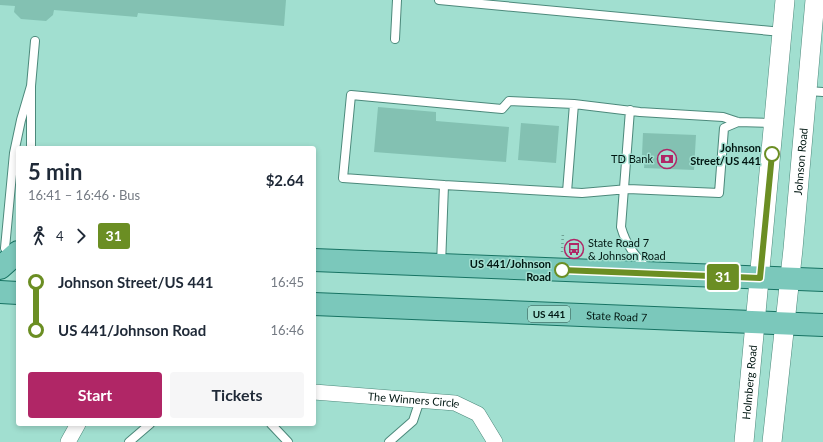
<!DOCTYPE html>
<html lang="en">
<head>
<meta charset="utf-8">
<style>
	body { margin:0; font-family:Lato,sans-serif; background:#f6f6f7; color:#1f2937; height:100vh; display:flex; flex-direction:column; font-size:15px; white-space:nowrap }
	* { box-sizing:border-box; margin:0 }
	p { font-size:13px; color:#747a83 }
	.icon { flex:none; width:22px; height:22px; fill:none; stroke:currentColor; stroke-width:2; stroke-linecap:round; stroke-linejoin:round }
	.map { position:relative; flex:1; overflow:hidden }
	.drawer { position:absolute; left:16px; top:146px; width:300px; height:280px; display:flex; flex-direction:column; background:#fff; border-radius:4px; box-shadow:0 2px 6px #0003 }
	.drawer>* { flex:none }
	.badge { padding:0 8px; border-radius:3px; font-size:14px; line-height:26px }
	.map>.badge { position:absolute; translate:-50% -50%; box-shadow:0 0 0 2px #fff }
	.legs { display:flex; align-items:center; gap:6px; height:44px; padding:0 12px; font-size:13px }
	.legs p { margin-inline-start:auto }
	.summary { display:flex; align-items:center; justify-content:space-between; height:68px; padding:0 12px }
	h1 { font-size:22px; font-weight:700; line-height:30px }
	.primary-button { display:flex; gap:8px; margin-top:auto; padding:8px 12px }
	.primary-button a { flex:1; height:46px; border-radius:4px; background:#b02666; color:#fff; font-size:16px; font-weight:700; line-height:46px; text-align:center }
	.primary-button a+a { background:#f6f6f7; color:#1f2937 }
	ul { padding:0 12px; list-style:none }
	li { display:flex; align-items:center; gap:14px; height:48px; font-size:15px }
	li i { display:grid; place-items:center; width:6px; height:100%; margin:0 5px; background:currentColor }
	li i::after { content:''; width:10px; height:10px; margin:-5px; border:3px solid; border-radius:50%; background:#fff }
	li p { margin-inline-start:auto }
	li:first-child i { background:linear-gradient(#0000 50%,currentColor 0) }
	li:last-child i { background:linear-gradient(currentColor 50%,#0000 0) }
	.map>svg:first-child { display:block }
	.building { fill:#83c1b2 }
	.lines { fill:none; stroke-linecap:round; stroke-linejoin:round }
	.service-casing { stroke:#4c897b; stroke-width:10 }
	.minor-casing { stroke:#4c897b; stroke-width:16 }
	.tertiary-casing { stroke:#4c897b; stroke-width:20 }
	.primary-casing { stroke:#177363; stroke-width:24 }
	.path { stroke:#6ea094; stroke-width:2.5; stroke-dasharray:1 3; stroke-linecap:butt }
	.service { stroke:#fff; stroke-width:8 }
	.minor { stroke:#fff; stroke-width:15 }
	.tertiary { stroke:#fff; stroke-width:19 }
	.primary { stroke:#7bc8bb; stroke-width:22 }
	.line-1-casing { stroke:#fff; stroke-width:9 }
	.line-1 { stroke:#6b8e23; stroke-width:6 }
	.stop-1-dot { fill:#fff; stroke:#6b8e23; stroke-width:2 }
	.labels { text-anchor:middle; stroke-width:3; stroke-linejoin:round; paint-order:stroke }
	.shield { fill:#a1dfd0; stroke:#30534b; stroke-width:1 }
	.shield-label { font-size:10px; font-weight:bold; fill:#001712 }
	.stop-label { font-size:11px; font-weight:bold; fill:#001712; stroke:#a1dfd0; text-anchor:end }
	.poi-label { font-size:11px; fill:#001712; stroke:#a1dfd0; text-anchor:end }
	.street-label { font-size:11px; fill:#001712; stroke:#a1dfd0 }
</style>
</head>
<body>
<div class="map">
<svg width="823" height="442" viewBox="0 0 823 442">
	<rect width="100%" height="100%" fill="#a1dfd0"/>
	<path class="building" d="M 0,0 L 286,0 L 284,26 L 138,13 L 137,17 L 54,10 L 53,15 L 46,21 L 21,19 L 14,12 L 15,6 L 0,5 Z
		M 378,107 L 436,112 L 436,121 L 509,127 L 506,162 L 374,152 Z
		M 521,123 L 559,126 L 556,163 L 518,160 Z
		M 643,133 L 696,135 L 694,170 L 644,168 L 645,155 L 642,155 Z"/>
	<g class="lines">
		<defs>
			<path id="service" d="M 439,0 L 782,32
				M 395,39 L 397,0
				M 807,91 L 823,92
				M 630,110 L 621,227 C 626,245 635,256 648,269
				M 31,148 L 31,86 L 35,41
				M 444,185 L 582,193 L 628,189 L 719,193 L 724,128 L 738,122
				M 567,192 L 574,104
				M 5,248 L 14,153 L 21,120 L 31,86
				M 441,265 L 444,185 L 343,178 L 351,95 L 502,109 L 509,101 L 574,104 L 640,112 L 723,117 L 738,122 L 774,123
				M 271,424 L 288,442
				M 129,442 L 150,424
				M 389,442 L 413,421 L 420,400"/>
			<g id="minor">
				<path id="s1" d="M 314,392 L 455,403 L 478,414 L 495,442"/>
				<path d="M 68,442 L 78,424"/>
			</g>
			<g id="tertiary">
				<path id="s2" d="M 744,442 L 785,0"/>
				<path id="s3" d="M 772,442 L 793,249 L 815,0"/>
			</g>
			<g id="primary">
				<path d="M 314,260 L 823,280"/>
				<path d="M 0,268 L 18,252"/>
				<path d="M 0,292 L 18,293"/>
				<path id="s4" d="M 314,304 L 823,325"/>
			</g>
		</defs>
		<use href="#service" class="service-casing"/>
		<use href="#minor" class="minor-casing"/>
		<use href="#tertiary" class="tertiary-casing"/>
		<use href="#primary" class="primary-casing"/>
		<path class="path" d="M 562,252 L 563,232"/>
		<use href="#service" class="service"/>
		<use href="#minor" class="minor"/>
		<use href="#tertiary" class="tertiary"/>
		<use href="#primary" class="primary"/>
	</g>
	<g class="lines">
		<defs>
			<path id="line-1" d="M 562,270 L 760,278 L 772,154"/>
		</defs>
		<use href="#line-1" class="line-1-casing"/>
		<use href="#line-1" class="line-1"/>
	</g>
	<defs>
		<symbol id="bank-ring" viewBox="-11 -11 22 22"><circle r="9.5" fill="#a1dfd0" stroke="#b02666" stroke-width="1.5"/><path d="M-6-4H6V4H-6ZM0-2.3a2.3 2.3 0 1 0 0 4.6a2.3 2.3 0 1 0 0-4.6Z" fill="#b02666"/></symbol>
		<symbol id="bus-ring" viewBox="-11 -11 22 22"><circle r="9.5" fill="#a1dfd0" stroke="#b02666" stroke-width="1.5"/><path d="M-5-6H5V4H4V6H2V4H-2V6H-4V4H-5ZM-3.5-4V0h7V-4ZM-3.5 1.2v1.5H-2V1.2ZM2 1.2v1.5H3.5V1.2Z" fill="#b02666"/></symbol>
	</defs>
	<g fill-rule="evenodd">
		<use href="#bank-ring" x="656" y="148" width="22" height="22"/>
		<use href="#bus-ring" x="563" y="238" width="22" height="22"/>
	</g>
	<g class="stop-1-dot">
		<circle cx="772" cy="154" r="7"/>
		<circle cx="562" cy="270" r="7"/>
	</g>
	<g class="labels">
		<rect class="shield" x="528" y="306" width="42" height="16" rx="3"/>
		<g class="shield-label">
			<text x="549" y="318">US 441</text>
		</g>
		<g class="stop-label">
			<text x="761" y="152">Johnson<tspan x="761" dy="13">Street/US 441</tspan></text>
			<text x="551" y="268">US 441/Johnson<tspan x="551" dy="13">Road</tspan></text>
		</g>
		<g class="poi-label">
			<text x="653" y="163">TD Bank</text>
			<text x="588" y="247" text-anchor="start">State Road 7<tspan x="588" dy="13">&amp; Johnson Road</tspan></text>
		</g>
		<g class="street-label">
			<text dy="4" stroke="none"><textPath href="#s3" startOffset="282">Johnson Road</textPath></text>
			<text dy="4" stroke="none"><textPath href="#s4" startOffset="303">State Road 7</textPath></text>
			<text dy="4" stroke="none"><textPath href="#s2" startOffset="60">Holmberg Road</textPath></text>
			<text dy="4" stroke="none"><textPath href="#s1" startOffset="100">The Winners Circle</textPath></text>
		</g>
	</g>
</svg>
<b class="badge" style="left:723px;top:277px;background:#6b8e23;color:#fff">31</b>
<section class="drawer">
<div class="summary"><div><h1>5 min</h1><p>16:41 – 16:46 · Bus</p></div><b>$2.64</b></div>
<div class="legs"><svg class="icon" aria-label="walk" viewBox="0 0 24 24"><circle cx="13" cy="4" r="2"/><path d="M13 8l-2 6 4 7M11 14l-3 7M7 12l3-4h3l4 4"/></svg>4<svg class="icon" aria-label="forward" viewBox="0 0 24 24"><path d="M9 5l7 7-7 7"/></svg><b class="badge" style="background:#6b8e23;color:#fff">31</b></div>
<ul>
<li><i style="color:#6b8e23"></i><b>Johnson Street/US 441</b><p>16:45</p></li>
<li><i style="color:#6b8e23"></i><b>US 441/Johnson Road</b><p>16:46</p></li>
</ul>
<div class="primary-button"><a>Start</a><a>Tickets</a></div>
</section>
</div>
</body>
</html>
